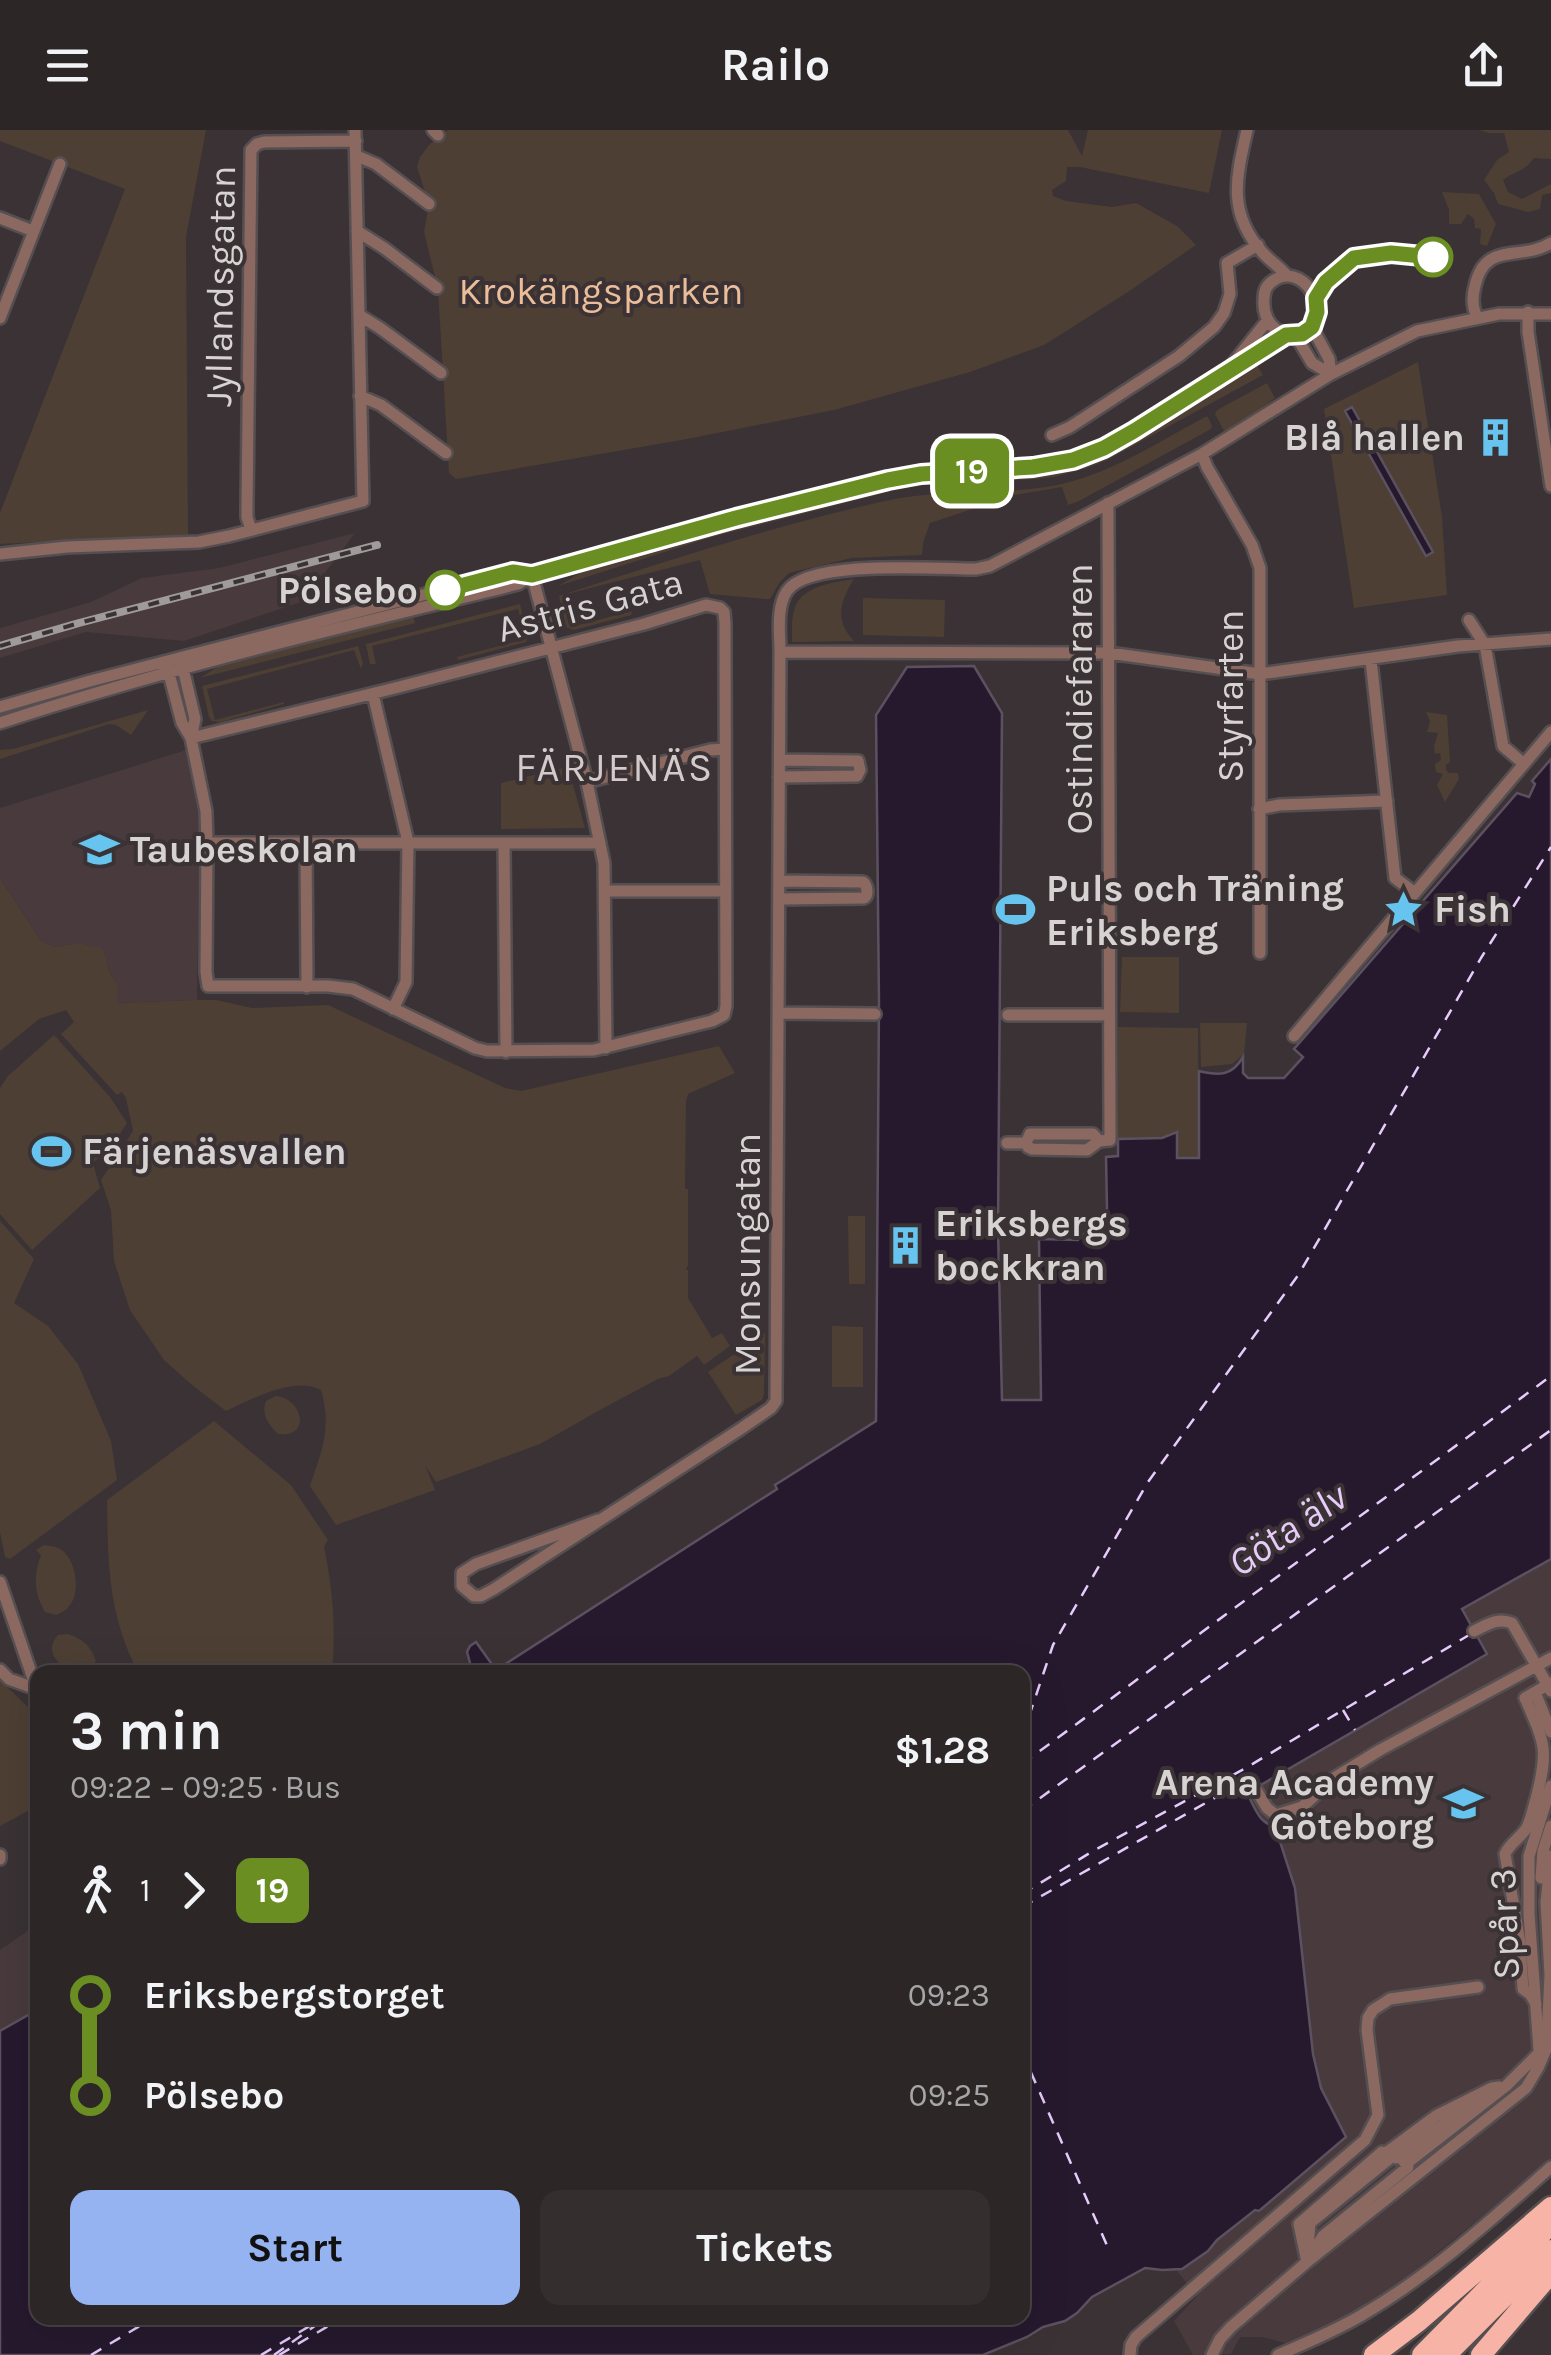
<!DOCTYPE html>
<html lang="en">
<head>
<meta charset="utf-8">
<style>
	body { margin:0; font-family:Karla,sans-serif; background:#342e2f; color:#f1f3f6; height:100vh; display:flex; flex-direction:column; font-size:38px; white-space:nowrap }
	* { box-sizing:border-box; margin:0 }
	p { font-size:32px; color:#a6a5a7 }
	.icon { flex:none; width:55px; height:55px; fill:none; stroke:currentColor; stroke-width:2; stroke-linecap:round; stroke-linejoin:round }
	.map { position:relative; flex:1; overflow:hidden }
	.panel { position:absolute; left:30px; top:1535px; width:1000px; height:660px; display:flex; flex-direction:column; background:#2c2627; border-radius:20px; box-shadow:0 10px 40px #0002,0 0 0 2px #484344 }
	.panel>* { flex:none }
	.badge { padding:0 20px; border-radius:15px; font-size:35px; line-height:65px }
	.map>.badge { position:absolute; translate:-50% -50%; box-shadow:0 0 0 5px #fff }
	.legs { display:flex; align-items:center; gap:15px; height:110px; padding:0 40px; font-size:32px }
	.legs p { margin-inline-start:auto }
	.summary { display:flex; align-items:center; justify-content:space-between; height:170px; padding:0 40px }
	h1 { font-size:55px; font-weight:700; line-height:75px }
	.action { display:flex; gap:20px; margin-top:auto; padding:20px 40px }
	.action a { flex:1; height:115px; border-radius:20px; background:#95b2f1; color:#111; font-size:40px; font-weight:700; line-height:115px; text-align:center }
	.action a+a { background:#342e2f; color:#f1f3f6 }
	ul { padding:0 40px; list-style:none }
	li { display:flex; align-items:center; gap:35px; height:100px; font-size:38px }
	li i { display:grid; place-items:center; width:15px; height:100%; margin:0 12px; background:currentColor }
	li i::after { content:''; width:25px; height:25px; margin:-12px; border:8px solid; border-radius:50%; background:#2c2627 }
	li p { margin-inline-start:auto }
	li:first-child i { background:linear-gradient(#0000 50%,currentColor 0) }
	li:last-child i { background:linear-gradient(currentColor 50%,#0000 0) }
	header { display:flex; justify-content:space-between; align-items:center; height:130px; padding:0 40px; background:#2c2627; font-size:45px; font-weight:700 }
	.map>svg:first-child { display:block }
	.built { fill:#483a3d }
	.green { fill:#4e3f34 }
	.water { fill:#26192e; stroke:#5b5160; stroke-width:2.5 }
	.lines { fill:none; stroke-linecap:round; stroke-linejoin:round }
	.ferry { stroke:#e7cbfb; stroke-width:2.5; stroke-dasharray:12 10; stroke-linecap:butt }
	.street-casing { stroke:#564f51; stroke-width:16 }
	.highway-casing { stroke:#564f51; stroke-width:25 }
	.street { stroke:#8b6961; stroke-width:11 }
	.highway { stroke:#f7b3a5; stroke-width:20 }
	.rail-casing { stroke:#a09b9b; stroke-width:8 }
	.rail { stroke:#3a3234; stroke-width:4; stroke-dasharray:11; stroke-linecap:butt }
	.line-1-casing { stroke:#fff; stroke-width:22 }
	.line-1 { stroke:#6b8e23; stroke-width:15 }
	.stop-1-dot { fill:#fff; stroke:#6b8e23; stroke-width:5 }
	.labels { text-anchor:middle; stroke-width:8; stroke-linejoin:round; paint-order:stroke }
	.street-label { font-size:38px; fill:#d7d3d3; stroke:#3a3234 }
	.park-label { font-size:38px; fill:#ebbd99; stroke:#3a3234 }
	.poi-label { font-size:38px; font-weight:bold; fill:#d7d3d3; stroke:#3a3234; text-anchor:start }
	.stop-label { font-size:38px; font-weight:bold; fill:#d7d3d3; stroke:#3a3234; text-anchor:end }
	.neighbourhood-label { font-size:40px; letter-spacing:2.5px; fill:#d3cacc; stroke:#3a3234 }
	.water-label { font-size:40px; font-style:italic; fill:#e7cbfb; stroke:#3a3234 }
</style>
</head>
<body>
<header><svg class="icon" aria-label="menu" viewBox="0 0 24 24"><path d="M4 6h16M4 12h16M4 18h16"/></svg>Railo<svg class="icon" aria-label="share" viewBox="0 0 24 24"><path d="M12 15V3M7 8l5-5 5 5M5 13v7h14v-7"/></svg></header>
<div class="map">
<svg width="1551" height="2225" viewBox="0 0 1551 2225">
	<rect width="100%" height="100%" fill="#3a3234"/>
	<path class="built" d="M 355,403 L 304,471 L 184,511 L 86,502 L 0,528 L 0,498 L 91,472 L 142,448 L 219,438 Z
		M 186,620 L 200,691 L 197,870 L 116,873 L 117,853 L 110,843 L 103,819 L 78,813 L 55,817 L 41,811 L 0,748 L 0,678 Z
		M 1551,1429 L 1551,2029 L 1513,2062 L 1393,2158 L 1352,2184 L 1285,2213 L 1262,2207 L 1240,2207 L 1231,2224 L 1193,2225 L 1174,2191 L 1197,2166 L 1177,2141 L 1208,2121 L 1217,2110 L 1346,2007 L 1321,1958 L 1313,1924 L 1295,1758 L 1275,1696 L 1262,1691 L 1247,1662 L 1486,1523 L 1462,1479 Z
		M 37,1788 L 37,1880 L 0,1901 L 0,1820 L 26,1802 Z"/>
	<path class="green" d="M 0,0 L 206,0 L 186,107 L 188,405 L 0,414 L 0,383 L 125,59 L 0,11 Z
		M 448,0 L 1068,0 L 1082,26 L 1088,0 L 1222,0 L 1209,63 L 1080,37 L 1067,37 L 1066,51 L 1052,60 L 1053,66 L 1066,71 L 1112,77 L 1136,73 L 1177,96 L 1196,115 L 1128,162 L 1044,215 L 970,242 L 834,280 L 687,309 L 456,349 L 449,343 L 438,159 L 424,102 L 429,74 L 417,37 L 420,27 L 430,14 Z
		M 1480,0 L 1551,0 L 1551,29 L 1534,28 C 1522,44 1518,39 1503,50 L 1508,62 L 1522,69 L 1551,54 L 1551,63 L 1542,65 L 1540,79 L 1528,82 L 1498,74 L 1494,63 L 1484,50 L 1497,30 L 1509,22 L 1504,3 L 1489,3 Z
		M 1442,62 L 1479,64 L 1496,94 L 1487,116 L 1480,114 L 1481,99 L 1475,98 L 1474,89 L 1468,84 L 1461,94 L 1449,94 L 1449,80 Z
		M 1255,232 L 1263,245 L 1105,331 L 1086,338 L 1054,347 L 1034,349 L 924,355 L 896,360 L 712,407 L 558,456 L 580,443 L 667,415 L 890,356 L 931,350 L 1033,345 L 1088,333 L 1143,304 Z
		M 1418,232 L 1442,387 L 1447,465 L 1354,478 L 1324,279 Z
		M 1267,253 L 1275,268 L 1245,290 L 1224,301 L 1215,284 L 1217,280 Z
		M 1205,287 L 1208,287 L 1212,296 L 1211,299 L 1079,371 L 1068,375 L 1062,357 L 1015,365 L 930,393 L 923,413 L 922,425 L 852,428 L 789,443 L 780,452 L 770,469 L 766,469 L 710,464 L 700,430 L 563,465 L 571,497 L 632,481 L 631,485 L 574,500 L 566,497 L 559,466 C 665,431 771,397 880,372 C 935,359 991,365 1046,357 C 1105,348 1154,314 1205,287 Z
		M 854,449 C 840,472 834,490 854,511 L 792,512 C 792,501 791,488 795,477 C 803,456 834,452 854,449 Z
		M 863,468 L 945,470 L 944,507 L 863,505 Z
		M 520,474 L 528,507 L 526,512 L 458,530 L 457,527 L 526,509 L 518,479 L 372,516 L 376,534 L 370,534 L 366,514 Z
		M 413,485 L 415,493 L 200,548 L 227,531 Z
		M 358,516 L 363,533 L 361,539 L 354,520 L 207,559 L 215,590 L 284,572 L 284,574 L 221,592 L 212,591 L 209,587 L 202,556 Z
		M 148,580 L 131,605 L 116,595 L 109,594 L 0,629 L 0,620 L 13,619 Z
		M 1426,582 L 1447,585 L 1450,632 L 1446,635 L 1446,640 L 1449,643 L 1458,643 L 1459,649 L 1445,672 L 1437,655 L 1443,644 L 1436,642 L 1435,634 L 1441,630 L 1440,623 L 1435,624 L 1434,616 L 1438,603 L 1427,602 L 1430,591 Z
		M 568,637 L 585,698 L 501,699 L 501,653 Z
		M 0,748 L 41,811 L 55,817 L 78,813 L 103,818 L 110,843 L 117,853 L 117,873 L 197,870 L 216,870 L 252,878 L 328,875 L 505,958 L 521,961 L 719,916 L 735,943 L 688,964 L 686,971 L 685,1059 L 688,1059 L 688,1135 L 686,1140 L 688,1140 L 688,1168 L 712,1208 L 722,1203 L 730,1216 L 704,1235 L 697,1226 L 669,1246 L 658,1249 L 607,1276 L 540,1314 L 436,1352 L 425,1335 L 435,1360 L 336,1395 L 310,1356 C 322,1320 332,1298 321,1260 C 295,1246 252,1269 226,1281 L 192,1255 L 164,1230 L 130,1180 L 114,1131 L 111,1080 L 101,1050 L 133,1001 L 126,968 L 122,962 L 117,965 L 61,904 L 74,892 L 66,880 L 39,889 L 0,921 Z
		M 1122,827 L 1179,827 L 1179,883 L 1120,882 Z
		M 1200,893 L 1247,893 L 1244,924 L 1232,934 L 1201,937 Z
		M 1118,897 L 1198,898 L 1199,1028 L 1177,1028 L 1176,1003 L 1162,1008 L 1118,1009 Z
		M 54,905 L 110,967 L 127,993 L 116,1010 L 93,1033 L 100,1058 L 32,1120 L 0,1084 L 0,958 L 8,946 Z
		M 848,1086 L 865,1086 L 865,1154 L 849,1154 Z
		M 0,1091 L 34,1129 L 14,1173 L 48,1196 L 78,1234 L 111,1311 L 117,1350 L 10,1429 L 5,1427 L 0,1402 Z
		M 832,1196 L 863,1197 L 863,1257 L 832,1257 Z
		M 765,1203 L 764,1263 L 762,1270 L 736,1285 L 708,1242 Z
		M 276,1266 C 304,1269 311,1309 278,1304 C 268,1294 261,1285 266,1271 Z
		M 214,1291 L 291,1355 L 328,1410 L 324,1417 C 333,1459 336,1499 332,1542 L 138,1542 C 108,1484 108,1434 107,1370 Z
		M 44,1415 C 49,1416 55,1416 60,1419 C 76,1428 81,1461 70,1475 C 66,1481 62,1482 56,1485 L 45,1482 C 34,1462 33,1447 41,1425 L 36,1420 Z
		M 68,1504 C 83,1509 91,1516 96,1531 L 87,1541 L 71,1542 C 56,1532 44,1521 58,1505 Z
		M 0,1550 L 32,1581 L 37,1599 L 37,1676 L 0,1696 Z"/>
	<path class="water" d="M 1352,277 L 1433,422 L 1426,426 L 1345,281 Z
		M 974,536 L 1002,583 L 998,1098 L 1002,1270 L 1041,1270 L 1039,1109 L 1078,1110 L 1107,1079 L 1106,1027 L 1118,1026 L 1118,1009 L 1162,1008 L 1177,1002 L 1177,1028 L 1199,1028 L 1199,941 C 1219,946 1232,946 1243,927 L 1243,943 L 1248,948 L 1284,948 L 1303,927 L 1294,919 L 1517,663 L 1529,667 L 1535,654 L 1532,651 L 1551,629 L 1551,1429 L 1462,1479 L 1487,1524 L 1247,1663 C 1254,1676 1259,1694 1275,1696 L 1295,1758 L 1313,1924 L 1321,1958 L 1346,2007 L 1259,2081 L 1255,2080 L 1217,2110 L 1208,2121 L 1182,2139 L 1162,2140 L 1145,2138 L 1092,2167 L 1077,2183 L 1065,2191 L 1043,2197 L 1027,2207 L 983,2225 L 0,2225 L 0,1901 L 37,1880 L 38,2188 L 1022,2188 L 1022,1542 L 471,1542 L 472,1540 L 467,1522 L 470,1516 L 476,1512 L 496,1540 L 777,1359 L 775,1355 L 876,1291 L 879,872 L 876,585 L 907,537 Z"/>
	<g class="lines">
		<path class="ferry" d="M 1343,1580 L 1355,1600
			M 1022,1607 L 1053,1515 L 1148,1352 L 1299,1144 L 1481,828 L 1551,717
			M 1022,1634 L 1551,1246
			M 1022,1681 L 1551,1300
			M 1022,1764 L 1093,1721 L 1244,1639 L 1469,1505
			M 1022,1777 L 1241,1653 L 1252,1657
			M 1022,1922 L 1109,2120
			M 91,2225 L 153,2188
			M 261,2225 L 323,2188
			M 274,2225 L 326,2188
			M 279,2225 L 342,2188"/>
		<defs>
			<path id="street" d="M 433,0 L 438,5
				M 1247,0 C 1236,48 1227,83 1263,123 C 1270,131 1280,137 1287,146
				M 357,26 L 376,34 L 429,74
				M 0,88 L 33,101
				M 357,101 L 384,118 L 437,158
				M 1528,182 L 1528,202 L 1551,356
				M 359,185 L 380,198 L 441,243
				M 1477,187 C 1472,177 1472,167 1475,156 C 1485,110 1520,132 1551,113
				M 0,188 L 60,34
				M 1312,197 L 1329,229 L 1331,244
				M 1296,206 C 1338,193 1308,132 1276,149 C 1268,153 1264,160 1264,168 C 1262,190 1275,205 1296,206 L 1312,233 L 1331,244
				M 1231,236 L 1267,191
				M 360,266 L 381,275 L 446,323
				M 1052,305 L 1070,297 L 1179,226 L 1214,197 L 1224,183 L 1230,164 L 1227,133 L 1258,115
				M 1202,324 L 1207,337 L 1252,415 L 1260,438 L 1260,823
				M 251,400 L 247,387 L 247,375 L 251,20 L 257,14 L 264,12 L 356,11
				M 0,424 L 67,417 L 199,412 L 229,406 L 363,371 L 355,0
				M 532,445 L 587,652 L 604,733 L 606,918
				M 1469,490 L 1485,515 L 1503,616 L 1524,634
				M 780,522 L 1109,523 L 1260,544 L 1458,516 L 1551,509
				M 1371,530 L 1395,748 L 1415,763
				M 166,532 L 182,593 L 191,608 L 206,681 L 207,713 L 206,842 L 208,856 L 328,856 L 353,859 L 475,918 L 487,921 L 594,920 L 712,891 L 724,885 L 726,876 L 725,493 L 724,482 L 720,478 L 706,475 L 644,494 L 391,559 L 191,608
				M 182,534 L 195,589 L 191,608
				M 373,564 L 408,712 L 406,852 L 393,879
				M 0,577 L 90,551 L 496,446 L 513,442 L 532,445
				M 0,593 C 170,537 344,497 518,454 L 532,445 L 736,388 L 888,350 L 921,344 L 1033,337 L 1073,330 L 1104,318 L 1134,301 L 1286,205
				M 779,647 L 857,646 L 860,640 L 858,631 L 780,630
				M 587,652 L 710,620 L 724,619
				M 1259,679 L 1279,675 L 1387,671
				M 207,713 L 600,713
				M 306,713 L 307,857
				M 504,713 L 506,922
				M 605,761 L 725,761
				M 779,769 L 864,768 C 869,765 867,755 863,752 L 779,751
				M 778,883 L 875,884
				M 1008,885 L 1108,885
				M 1294,906 L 1551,602
				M 1099,1011 L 1093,1004 L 1030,1004 L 1026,1013 L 1028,1017 L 1032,1019 L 1087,1020 L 1099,1011 L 1110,1010 L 1108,373
				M 1007,1013 L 1026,1013
				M 598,1390 L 476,1434 L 462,1443 L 462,1456 L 474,1466 L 481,1466 L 494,1459 L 742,1298 L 771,1278 L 776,1271 L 780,522 C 780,504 776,477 787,461 C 809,429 937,439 976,439 L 990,436 L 1202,324 L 1331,244 L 1417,201 L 1499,184 L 1551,184
				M 0,1452 L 38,1563
				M 1474,1501 C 1487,1495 1498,1487 1512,1493 L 1551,1561
				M 0,1540 L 9,1549 L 36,1559
				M 1535,1562 L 1551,1602
				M 1255,1658 L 1267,1678 L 1276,1685 L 1302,1677 L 1334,1648 L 1380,1620 L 1551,1528
				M 0,1729 L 0,1725
				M 1541,1748 L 1543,1721 L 1551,1696
				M 1536,1874 L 1530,1864 L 1523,1859 L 1520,1813 L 1505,1724 C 1510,1713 1519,1709 1526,1699 C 1531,1691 1533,1678 1536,1669 C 1549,1619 1545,1614 1525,1568 L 1551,1553
				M 1547,1907 L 1550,1845 L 1546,1772 L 1551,1726
				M 1539,1920 L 1529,1784 L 1529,1726 L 1551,1656
				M 1390,2020 L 1396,2028 L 1399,2025 L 1408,2037 L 1323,2106 L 1307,2132 L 1299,2094 L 1382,2022 L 1383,2024 Z
				M 1390,2020 L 1436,1986 L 1492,1958 L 1499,1957
				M 1399,2025 L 1472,1975
				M 1406,2034 L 1506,1956 L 1537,1925
				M 1308,2118 L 1310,2093 L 1394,2025
				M 1130,2225 L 1131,2215 L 1136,2207 L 1365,2010 L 1378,1985 L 1367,1900 L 1368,1888 L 1373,1880 L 1390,1869 L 1478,1857
				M 1212,2225 L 1220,2209 L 1231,2197 L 1307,2132 L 1526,1958 L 1538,1938 L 1551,1908
				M 1278,2225 C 1306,2213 1335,2201 1362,2185 C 1431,2145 1492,2089 1551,2037"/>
			<path id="highway" d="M 1374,2225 L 1419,2191 L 1551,2077
				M 1422,2225 L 1550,2095
				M 1446,2225 L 1551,2120
				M 1481,2225 L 1551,2143"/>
		</defs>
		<use href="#street" class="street-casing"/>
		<use href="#highway" class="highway-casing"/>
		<use href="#street" class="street"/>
		<use href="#highway" class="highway"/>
		<defs>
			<path id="rail" d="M 0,516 L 79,493 L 377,415"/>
		</defs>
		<use href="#rail" class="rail-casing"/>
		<use href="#rail" class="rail"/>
	</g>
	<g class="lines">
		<defs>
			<path id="line-1" d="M 445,460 L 513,442 L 532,445 L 736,388 L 888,350 L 921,344 L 1033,337 L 1073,330 L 1104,318 L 1134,301 L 1286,205 L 1302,204 L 1312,197 L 1317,182 L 1316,168 L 1326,152 L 1354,128 L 1391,123 L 1433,127"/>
		</defs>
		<use href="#line-1" class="line-1-casing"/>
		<use href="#line-1" class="line-1"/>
	</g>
	<defs>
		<symbol id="building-bare" viewBox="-9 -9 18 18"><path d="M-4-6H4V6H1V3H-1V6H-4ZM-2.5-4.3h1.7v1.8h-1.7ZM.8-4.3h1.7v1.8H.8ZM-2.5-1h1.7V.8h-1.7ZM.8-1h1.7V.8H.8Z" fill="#66c4ef" stroke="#3a3234" stroke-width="2.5" paint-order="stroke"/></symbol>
		<symbol id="school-bare" viewBox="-9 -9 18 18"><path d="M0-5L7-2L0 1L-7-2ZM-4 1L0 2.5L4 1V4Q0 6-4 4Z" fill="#66c4ef" stroke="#3a3234" stroke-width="2.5" paint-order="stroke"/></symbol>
		<symbol id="sight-bare" viewBox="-9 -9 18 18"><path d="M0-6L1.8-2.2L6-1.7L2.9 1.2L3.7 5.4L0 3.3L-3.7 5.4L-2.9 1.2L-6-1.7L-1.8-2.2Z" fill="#66c4ef" stroke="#3a3234" stroke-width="2.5" paint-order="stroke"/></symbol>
		<symbol id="stadium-bare" viewBox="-9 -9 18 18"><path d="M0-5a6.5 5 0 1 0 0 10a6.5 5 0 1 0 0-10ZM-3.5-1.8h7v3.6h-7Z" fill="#66c4ef" stroke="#3a3234" stroke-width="2.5" paint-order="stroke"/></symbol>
	</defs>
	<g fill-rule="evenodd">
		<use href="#building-bare" x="1468" y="280" width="55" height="55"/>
		<use href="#school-bare" x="72" y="692" width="55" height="55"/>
		<use href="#sight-bare" x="1376" y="752" width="55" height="55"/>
		<use href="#stadium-bare" x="988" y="752" width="55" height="55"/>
		<use href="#stadium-bare" x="24" y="994" width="55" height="55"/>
		<use href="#building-bare" x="878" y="1088" width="55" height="55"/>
		<use href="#school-bare" x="1436" y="1646" width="55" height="55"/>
	</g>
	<g class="stop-1-dot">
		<circle cx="1433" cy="127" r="18"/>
		<circle cx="445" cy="460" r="18"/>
	</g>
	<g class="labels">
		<g class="street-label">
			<text transform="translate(220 156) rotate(-89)" y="13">Jyllandsgatan</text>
			<text transform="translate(590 475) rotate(-15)" y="13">Astris Gata</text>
			<text transform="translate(1230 566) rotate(-90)" y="13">Styrfarten</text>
			<text transform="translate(1079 569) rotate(-90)" y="13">Ostindiefararen</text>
			<text transform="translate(747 1124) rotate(-90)" y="13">Monsungatan</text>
			<text transform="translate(1504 1794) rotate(-92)" y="13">Spår 3</text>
		</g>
		<g class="park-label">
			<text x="601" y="174">Krokängsparken</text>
		</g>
		<g class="poi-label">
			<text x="1465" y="320" text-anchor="end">Blå hallen</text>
			<text x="130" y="732">Taubeskolan</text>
			<text x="1046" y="771">Puls och Träning<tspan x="1046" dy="44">Eriksberg</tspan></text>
			<text x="1434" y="792">Fish</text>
			<text x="82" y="1034">Färjenäsvallen</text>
			<text x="935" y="1106">Eriksbergs<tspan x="935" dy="44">bockkran</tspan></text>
			<text x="1434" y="1665" text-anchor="end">Arena Academy<tspan x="1434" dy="44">Göteborg</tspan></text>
		</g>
		<g class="stop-label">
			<text x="418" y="473">Pölsebo</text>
		</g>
		<g class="neighbourhood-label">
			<text x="615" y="651">FÄRJENÄS</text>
		</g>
		<g class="water-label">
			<text transform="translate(1287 1399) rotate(-34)" y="14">Göta älv</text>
		</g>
	</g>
</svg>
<b class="badge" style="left:972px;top:341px;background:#6b8e23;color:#fff">19</b>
<section class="panel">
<div class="summary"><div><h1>3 min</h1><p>09:22 – 09:25 · Bus</p></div><b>$1.28</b></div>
<div class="legs"><svg class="icon" aria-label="walk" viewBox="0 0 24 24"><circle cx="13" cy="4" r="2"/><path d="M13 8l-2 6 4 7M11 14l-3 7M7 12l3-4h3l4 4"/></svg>1<svg class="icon" aria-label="forward" viewBox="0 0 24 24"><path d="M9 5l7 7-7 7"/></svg><b class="badge" style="background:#6b8e23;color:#fff">19</b></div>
<ul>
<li><i style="color:#6b8e23"></i><b>Eriksbergstorget</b><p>09:23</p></li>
<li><i style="color:#6b8e23"></i><b>Pölsebo</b><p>09:25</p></li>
</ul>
<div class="action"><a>Start</a><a>Tickets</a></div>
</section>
</div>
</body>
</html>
